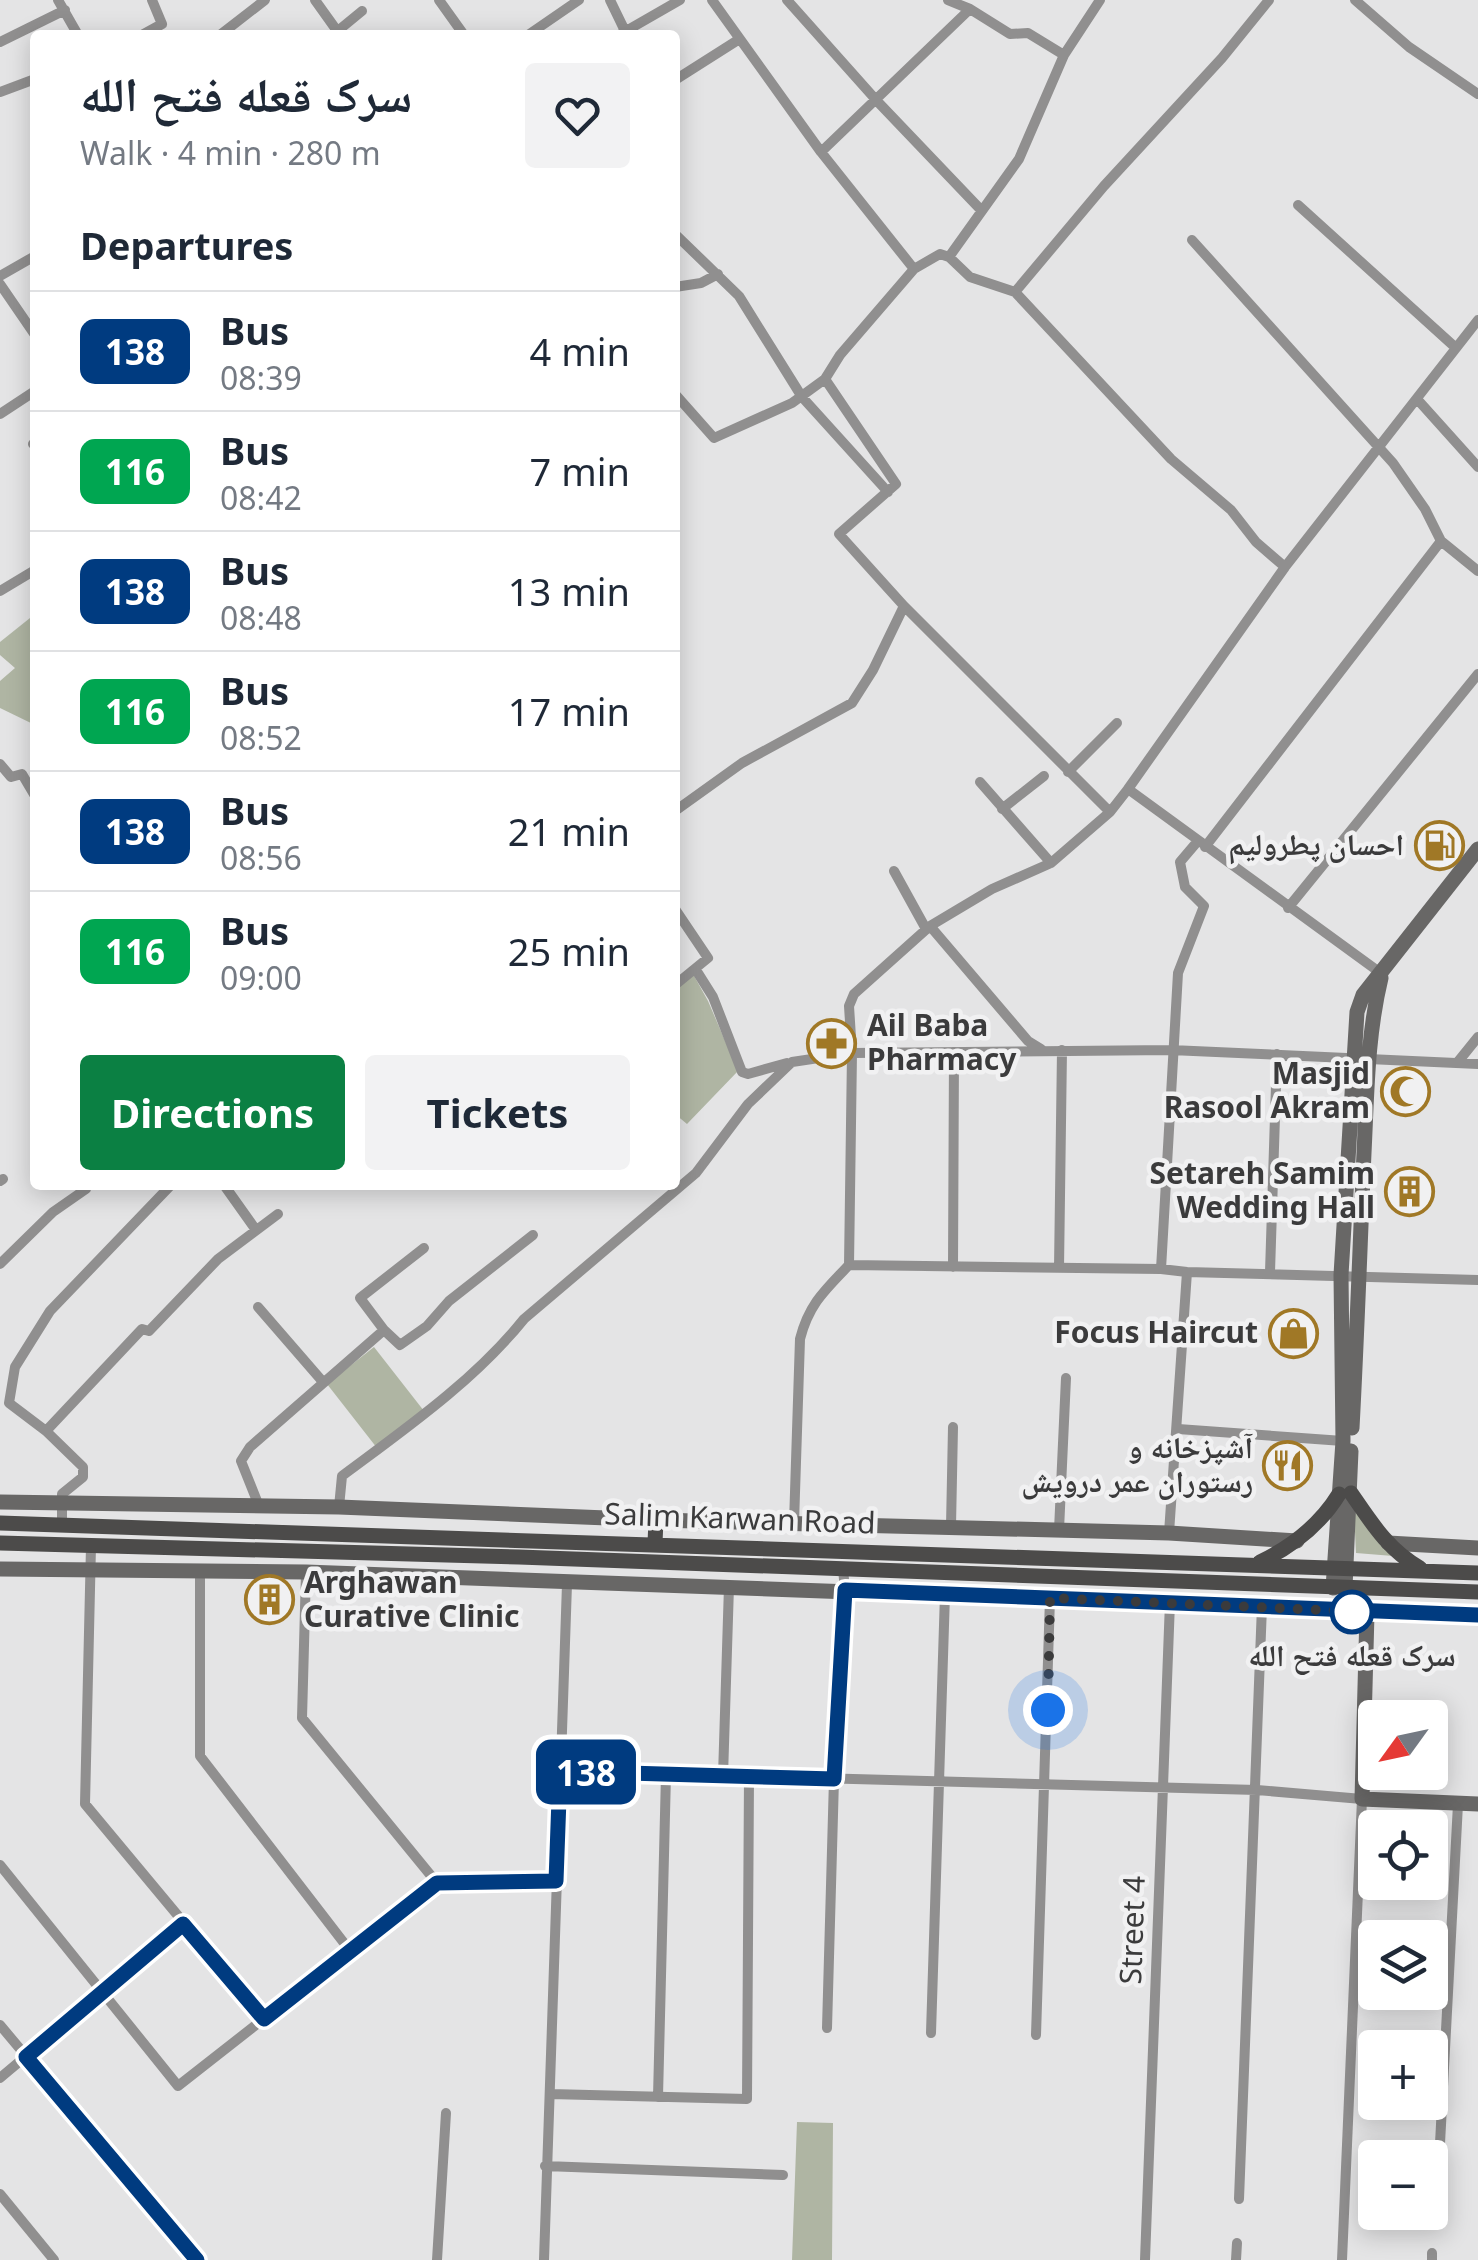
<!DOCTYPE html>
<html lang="en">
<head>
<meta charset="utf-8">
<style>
	body { margin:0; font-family:"Noto Sans","Noto Naskh Arabic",sans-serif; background:#f2f2f3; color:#1f2937; height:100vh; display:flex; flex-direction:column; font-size:38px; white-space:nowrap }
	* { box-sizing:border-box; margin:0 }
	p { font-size:32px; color:#747a83 }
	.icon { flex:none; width:55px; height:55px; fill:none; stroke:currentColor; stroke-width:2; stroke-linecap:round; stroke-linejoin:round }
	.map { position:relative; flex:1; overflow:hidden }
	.panel { position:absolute; left:30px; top:30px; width:650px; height:1160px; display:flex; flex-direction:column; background:#fff; border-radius:10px; box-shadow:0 5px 25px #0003 }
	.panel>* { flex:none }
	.badge { padding:0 20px; border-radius:15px; font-size:35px; line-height:65px }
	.needle { width:65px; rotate:237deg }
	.controls { position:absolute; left:1358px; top:1700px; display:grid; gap:20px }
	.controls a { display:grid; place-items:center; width:90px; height:90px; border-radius:10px; background:#fff; box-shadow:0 5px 25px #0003; font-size:50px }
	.you { position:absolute; width:50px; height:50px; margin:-25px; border:8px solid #fff; border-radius:50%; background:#1a73e8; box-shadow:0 0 0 15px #1a73e833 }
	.map>.badge { position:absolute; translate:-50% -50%; box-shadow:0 0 0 5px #fff }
	h2 { padding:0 50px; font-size:38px; line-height:90px }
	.round { display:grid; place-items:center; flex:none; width:105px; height:105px; border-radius:10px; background:#f2f2f3 }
	.head { display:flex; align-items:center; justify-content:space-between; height:170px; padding:0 50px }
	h1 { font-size:48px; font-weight:700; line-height:75px }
	.cta { display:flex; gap:20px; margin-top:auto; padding:20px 50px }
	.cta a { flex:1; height:115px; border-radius:10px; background:#0b8043; color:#fff; font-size:40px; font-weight:700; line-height:115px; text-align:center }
	.cta a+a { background:#f2f2f3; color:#1f2937 }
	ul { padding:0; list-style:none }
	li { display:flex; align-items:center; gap:30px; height:120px; padding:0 50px; border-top:2px solid #e0e1e3 }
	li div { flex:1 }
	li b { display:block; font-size:38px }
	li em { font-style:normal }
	li .badge { min-width:110px; font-weight:700; text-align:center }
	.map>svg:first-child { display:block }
	.green { fill:#afb5a3 }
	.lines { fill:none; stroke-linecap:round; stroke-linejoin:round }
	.street { stroke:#908f8f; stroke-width:10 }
	.secondary { stroke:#686766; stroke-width:15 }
	.primary { stroke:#4c4b4a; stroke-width:15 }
	.line-casing { stroke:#fff; stroke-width:22 }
	.line { stroke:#003b80; stroke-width:15 }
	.walk { stroke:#3b3b3c; stroke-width:10; stroke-dasharray:0 18 }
	.stop-dot { fill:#fff; stroke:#003b80; stroke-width:5 }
	.labels { text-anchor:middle; stroke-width:9; stroke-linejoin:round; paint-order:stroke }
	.poi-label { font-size:30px; font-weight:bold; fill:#3b3b3c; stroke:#f1f1f2; text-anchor:end }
	.street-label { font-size:30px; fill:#3b3b3c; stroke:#f1f1f2 }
	.stop-label { font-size:30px; font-weight:bold; fill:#3b3b3c; stroke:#f1f1f2 }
</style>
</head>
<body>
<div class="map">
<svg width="1478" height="2260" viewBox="0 0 1478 2260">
	<rect width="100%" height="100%" fill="#e4e4e5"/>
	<path class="green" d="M 35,614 L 35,725 L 0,708 L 0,681 L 15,668 L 0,655 L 0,642 Z
		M 693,974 L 708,1001 L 738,1071 L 687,1124 L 675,1114 L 675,988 Z
		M 374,1347 L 424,1411 L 377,1448 L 327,1384 Z
		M 1354,1511 L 1393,1556 L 1356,1553 Z
		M 797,2122 L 833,2123 L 832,2260 L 792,2260 Z"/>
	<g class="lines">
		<path class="street" d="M 58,0 L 78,35
			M 315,0 L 340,35
			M 439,0 L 464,35
			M 610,0 L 625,31
			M 712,0 L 821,152 L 914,269
			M 787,0 L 877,101 L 982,211
			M 948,0 L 970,9 L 1010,34 L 1028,33 L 1064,55
			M 1355,0 L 1409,47 L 1478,94
			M 334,34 L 362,11
			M 142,35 L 162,24 L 152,0
			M 220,35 L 265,0
			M 528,35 L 579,0
			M 619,35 L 680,0
			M 0,42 L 65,10
			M 675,80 L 738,40
			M 0,92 L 35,79
			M 821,152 L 970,9
			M 1298,205 L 1456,348
			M 675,234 L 739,296 L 802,397 L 888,492
			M 1192,240 L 1393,463 L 1425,509 L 1441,541 L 1478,571
			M 949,257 L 970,277 L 1015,292 L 1104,186 L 1222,58 L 1269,0
			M 0,276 L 35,256
			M 0,284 L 35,335
			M 675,287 L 701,283 L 718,274
			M 1015,292 L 1171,459 L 1231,510 L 1256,542 L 1285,567
			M 675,394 L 714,438 L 792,403 L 825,379 L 840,355 L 914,269 L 940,254 L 949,257 L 1019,159 L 1064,55 L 1100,0
			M 1417,399 L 1478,467
			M 0,414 L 35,391
			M 33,444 L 35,442
			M 0,591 L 35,570
			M 904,606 L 1110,812 L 1128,789
			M 0,764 L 11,777 L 22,774 L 35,796
			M 1068,772 L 1117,723
			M 980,782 L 1051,863
			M 1002,809 L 1044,776
			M 675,811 L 742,763 L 852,703 L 873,670 L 904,606 L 839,534 L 896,484 L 825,379
			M 1205,847 L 1441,541
			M 894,871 L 926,929
			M 1288,908 L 1478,674
			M 675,909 L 708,958 L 675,985
			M 930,926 L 1028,1041 L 1041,1049
			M 696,970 L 713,997 L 742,1072 L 748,1074 L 787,1063
			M 1382,974 L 1128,789 L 1285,567 L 1478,320
			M 1457,1063 L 1478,1037
			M 0,1181 L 3,1179
			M 224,1185 L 256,1230
			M 0,1264 L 53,1212 L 86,1189
			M 849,1265 L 1161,1269 L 1187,1272 L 1478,1280
			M 953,1267 L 954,1052
			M 1059,1268 L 1062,1050
			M 1161,1269 L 1178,973 L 1204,906 L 1185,887 L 1180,862 L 1197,842
			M 1270,1272 L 1277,1054
			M 258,1307 L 323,1382
			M 384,1330 L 360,1298 L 424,1248
			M 1178,1429 L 1343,1441
			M 46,1431 L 142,1329 L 149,1331 L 218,1259 L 278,1214
			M 259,1506 L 241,1461 L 250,1447 L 384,1330 L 400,1345 L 427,1326 L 449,1301 L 533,1235
			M 339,1507 L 342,1476 C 405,1429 474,1381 524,1319 L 696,1173 L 748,1104 L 792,1062 L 852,1053 L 1171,1050 L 1478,1064
			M 794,1523 L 800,1339 C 809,1304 825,1290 849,1265 L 852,1053 L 849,1006 L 854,994 L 930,926 L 992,889 L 1051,863 L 1110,812
			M 62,1526 L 62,1494 L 83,1477 L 83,1467 L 46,1431 L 9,1403 L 15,1367 L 50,1311 L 171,1185
			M 951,1526 L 953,1427
			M 1059,1530 L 1066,1378
			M 1169,1533 L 1187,1272
			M 91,1546 L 85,1804 L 264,2019
			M 200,1570 L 200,1756 L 351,1952
			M 306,1572 L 302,1718 L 437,1883 L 556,1881
			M 560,1771 L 1257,1790 L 1362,1799 L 1342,2260
			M 723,1776 L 729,1586
			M 0,1865 L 178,2086 L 437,1883
			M 0,2025 L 197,2260
			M 827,2028 L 834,1779 L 845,1590 L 843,1569
			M 931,2033 L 945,1594
			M 1036,2035 L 1050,1598
			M 0,2078 L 183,1924
			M 550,2094 L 747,2099 L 749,1777
			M 658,2097 L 666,1774
			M 545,2166 L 783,2175
			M 0,2194 L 54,2260
			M 1239,2199 L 1262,1606
			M 1437,2200 L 1458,1804
			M 437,2260 L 446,2113
			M 544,2260 L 567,1584
			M 1145,2260 L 1170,1602
			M 1236,2260 L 1237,2243
			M 1432,2260 L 1432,2253"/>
		<path class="secondary" d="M 1352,1428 C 1357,1336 1360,1245 1364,1153 C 1367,1094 1367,1036 1381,978
			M 0,1502 L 339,1507 L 656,1520 L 1169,1533 L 1297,1541
			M 1388,1543 L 1478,1548
			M 0,1569 L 306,1572 L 1478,1615
			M 1333,1588 L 1343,1441 L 1341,1275 L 1357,1012 L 1363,995 L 1478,849
			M 1345,1588 L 1351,1451
			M 1367,1613 L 1362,1799 L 1478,1804"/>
		<path class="primary" d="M 1351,1493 C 1371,1522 1388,1550 1420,1568
			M 0,1523 L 1478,1573
			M 0,1543 L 519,1557 L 1478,1592
			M 655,1543 L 656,1520
			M 1260,1562 C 1293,1546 1320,1525 1339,1494"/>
	</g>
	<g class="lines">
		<defs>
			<path id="line" d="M 197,2260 L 26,2057 L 183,1924 L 264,2019 L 437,1883 L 556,1881 L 560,1771 L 834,1779 L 845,1590 L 1478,1615"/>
		</defs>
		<use href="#line" class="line-casing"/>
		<use href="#line" class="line"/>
		<path class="walk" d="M 1048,1710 L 1050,1598 L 1367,1612 L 1352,1612"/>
	</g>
	<defs>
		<symbol id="fuel-ring" viewBox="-11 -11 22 22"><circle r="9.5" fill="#f1f1f2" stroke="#a07826" stroke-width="1.5"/><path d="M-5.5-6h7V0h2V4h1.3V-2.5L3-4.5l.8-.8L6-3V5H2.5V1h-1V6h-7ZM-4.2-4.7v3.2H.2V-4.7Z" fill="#a07826"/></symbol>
		<symbol id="pharmacy-ring" viewBox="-11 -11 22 22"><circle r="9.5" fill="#f1f1f2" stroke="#a07826" stroke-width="1.5"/><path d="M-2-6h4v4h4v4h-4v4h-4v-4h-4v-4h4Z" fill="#a07826"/></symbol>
		<symbol id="mosque-ring" viewBox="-11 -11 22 22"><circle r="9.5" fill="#f1f1f2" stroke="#a07826" stroke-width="1.5"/><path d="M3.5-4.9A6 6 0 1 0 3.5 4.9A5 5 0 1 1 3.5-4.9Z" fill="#a07826"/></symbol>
		<symbol id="building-ring" viewBox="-11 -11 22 22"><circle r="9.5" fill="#f1f1f2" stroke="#a07826" stroke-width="1.5"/><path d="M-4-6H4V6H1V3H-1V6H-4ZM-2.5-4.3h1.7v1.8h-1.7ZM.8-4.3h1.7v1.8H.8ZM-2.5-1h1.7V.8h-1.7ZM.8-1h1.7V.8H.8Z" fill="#a07826"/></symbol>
		<symbol id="shop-ring" viewBox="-11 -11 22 22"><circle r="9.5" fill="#f1f1f2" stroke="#a07826" stroke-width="1.5"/><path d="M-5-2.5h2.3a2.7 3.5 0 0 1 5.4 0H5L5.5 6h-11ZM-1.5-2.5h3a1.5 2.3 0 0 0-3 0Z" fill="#a07826"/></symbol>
		<symbol id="restaurant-ring" viewBox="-11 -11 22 22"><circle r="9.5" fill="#f1f1f2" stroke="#a07826" stroke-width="1.5"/><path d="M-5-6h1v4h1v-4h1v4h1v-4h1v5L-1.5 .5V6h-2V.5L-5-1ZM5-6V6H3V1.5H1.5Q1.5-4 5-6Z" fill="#a07826"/></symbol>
	</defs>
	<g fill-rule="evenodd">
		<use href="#fuel-ring" x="1412" y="818" width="55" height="55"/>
		<use href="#pharmacy-ring" x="804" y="1016" width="55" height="55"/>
		<use href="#mosque-ring" x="1378" y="1064" width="55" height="55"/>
		<use href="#building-ring" x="1382" y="1164" width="55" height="55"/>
		<use href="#shop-ring" x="1266" y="1306" width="55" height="55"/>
		<use href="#restaurant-ring" x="1260" y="1438" width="55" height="55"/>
		<use href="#building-ring" x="242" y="1572" width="55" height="55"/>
	</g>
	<circle class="stop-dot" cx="1352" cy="1612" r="20"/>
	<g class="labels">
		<g class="poi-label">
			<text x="1404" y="855">احسان پطرولیم</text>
			<text x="867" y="1036" text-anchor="start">Ail Baba<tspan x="867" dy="34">Pharmacy</tspan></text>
			<text x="1370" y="1084">Masjid<tspan x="1370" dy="34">Rasool Akram</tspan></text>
			<text x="1375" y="1184">Setareh Samim<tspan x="1375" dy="34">Wedding Hall</tspan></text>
			<text x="1258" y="1343">Focus Haircut</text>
			<text x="1253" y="1458">آشپزخانه و<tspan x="1253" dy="34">رستوران عمر درویش</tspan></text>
			<text x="304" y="1593" text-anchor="start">Arghawan<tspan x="304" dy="34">Curative Clinic</tspan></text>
		</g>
		<g class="street-label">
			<text transform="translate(740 1519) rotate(2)" y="10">Salim Karwan Road</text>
			<text transform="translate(1133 1930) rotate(-88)" y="10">Street 4</text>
		</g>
		<g class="stop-label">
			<text x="1352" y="1666">سرک قعله فتح الله</text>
		</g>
	</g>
</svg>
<div class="controls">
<a><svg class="needle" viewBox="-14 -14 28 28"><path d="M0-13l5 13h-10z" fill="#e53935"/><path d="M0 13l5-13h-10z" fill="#747a83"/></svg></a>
<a><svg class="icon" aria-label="locate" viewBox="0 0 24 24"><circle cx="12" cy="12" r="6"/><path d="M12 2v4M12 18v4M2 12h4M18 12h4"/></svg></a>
<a><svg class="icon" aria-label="layers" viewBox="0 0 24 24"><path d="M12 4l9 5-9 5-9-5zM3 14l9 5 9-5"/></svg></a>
<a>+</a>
<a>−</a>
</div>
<div class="you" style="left:1048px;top:1710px"></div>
<b class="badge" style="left:586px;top:1772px;background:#003b80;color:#fff">138</b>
<section class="panel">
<div class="head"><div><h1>سرک قعله فتح الله</h1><p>Walk · 4 min · 280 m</p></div><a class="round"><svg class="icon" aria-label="heart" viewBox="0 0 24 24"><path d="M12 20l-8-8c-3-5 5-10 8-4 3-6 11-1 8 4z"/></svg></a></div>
<h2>Departures</h2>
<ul>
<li><span class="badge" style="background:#003b80;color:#fff">138</span><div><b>Bus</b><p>08:39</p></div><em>4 min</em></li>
<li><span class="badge" style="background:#00a651;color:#fff">116</span><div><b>Bus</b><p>08:42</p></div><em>7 min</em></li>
<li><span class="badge" style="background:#003b80;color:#fff">138</span><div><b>Bus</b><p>08:48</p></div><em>13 min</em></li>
<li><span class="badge" style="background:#00a651;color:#fff">116</span><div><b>Bus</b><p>08:52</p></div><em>17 min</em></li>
<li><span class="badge" style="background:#003b80;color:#fff">138</span><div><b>Bus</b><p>08:56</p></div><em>21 min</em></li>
<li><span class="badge" style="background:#00a651;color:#fff">116</span><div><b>Bus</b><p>09:00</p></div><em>25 min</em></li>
</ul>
<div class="cta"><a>Directions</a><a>Tickets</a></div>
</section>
</div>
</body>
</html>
